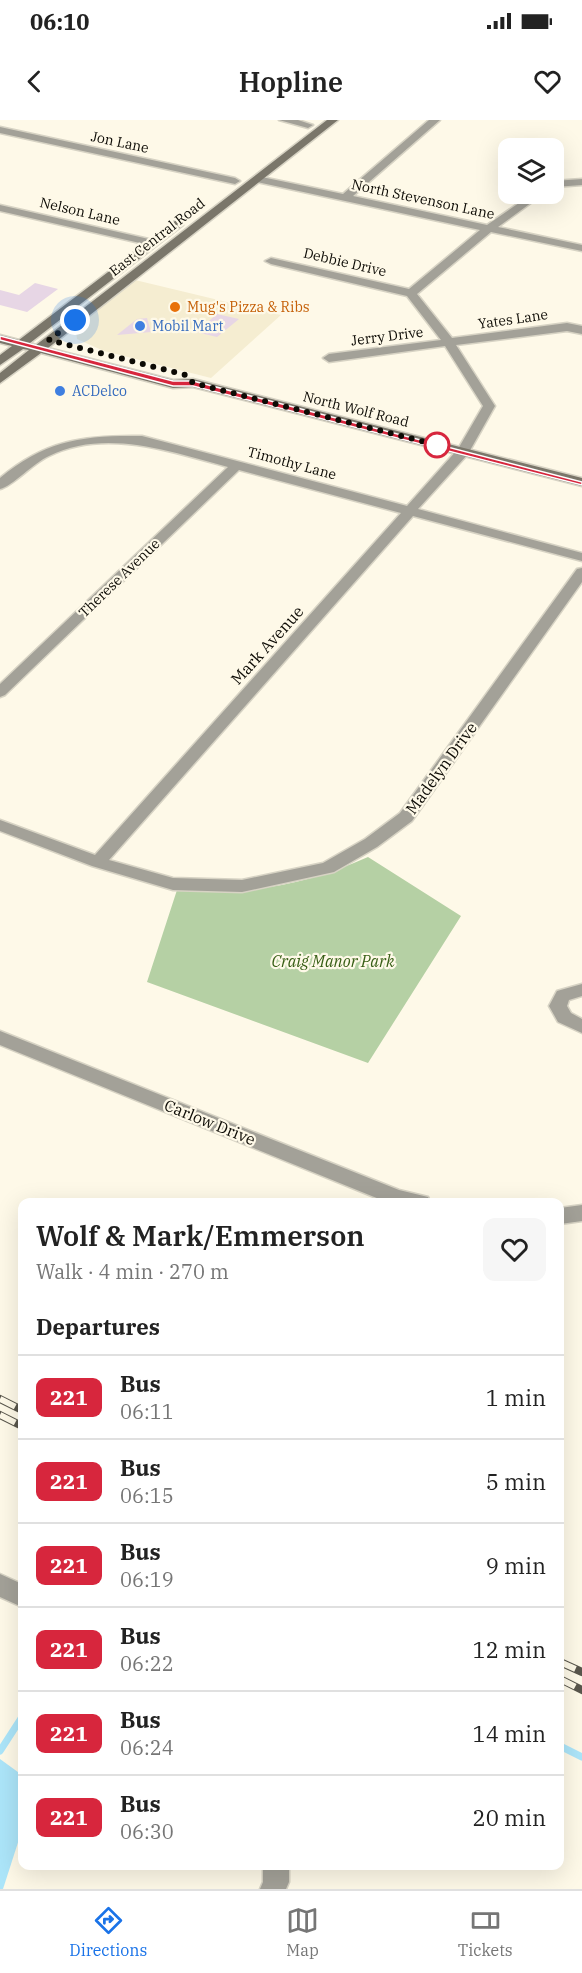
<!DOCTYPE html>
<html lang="en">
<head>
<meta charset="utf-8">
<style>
	body { margin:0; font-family:"IBM Plex Serif",serif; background:#f6f6f6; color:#222; height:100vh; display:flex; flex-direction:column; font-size:22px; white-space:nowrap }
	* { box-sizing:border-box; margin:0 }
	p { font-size:20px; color:#767676 }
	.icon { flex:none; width:33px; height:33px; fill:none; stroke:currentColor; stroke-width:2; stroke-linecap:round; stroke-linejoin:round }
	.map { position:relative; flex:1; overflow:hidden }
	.side { position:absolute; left:18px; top:1078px; width:546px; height:672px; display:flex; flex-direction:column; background:#fff; border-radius:12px; box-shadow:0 6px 24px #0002 }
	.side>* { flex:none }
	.badge { padding:0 12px; border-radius:9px; font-size:21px; line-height:39px }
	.tools { position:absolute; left:498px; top:18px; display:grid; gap:12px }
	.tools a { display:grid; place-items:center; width:66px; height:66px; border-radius:12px; background:#fff; box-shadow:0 6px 24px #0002; font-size:30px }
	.you { position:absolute; width:30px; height:30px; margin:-15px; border:4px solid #fff; border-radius:50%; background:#1a73e8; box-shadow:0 0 0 9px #1a73e833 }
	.map>.badge { position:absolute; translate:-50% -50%; box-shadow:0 0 0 3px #fff }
	h2 { padding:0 18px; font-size:22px; line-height:54px }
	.round { display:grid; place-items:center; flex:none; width:63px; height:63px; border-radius:12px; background:#f6f6f6 }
	.overview { display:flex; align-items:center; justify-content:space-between; height:102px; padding:0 18px }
	h1 { font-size:28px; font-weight:600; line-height:45px }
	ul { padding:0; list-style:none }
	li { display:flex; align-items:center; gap:18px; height:84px; padding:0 18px; border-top:2px solid #e0e0e0 }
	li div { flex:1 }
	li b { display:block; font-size:22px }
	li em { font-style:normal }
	li .badge { min-width:66px; font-weight:700; text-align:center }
	.status { display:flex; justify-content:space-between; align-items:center; height:42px; padding:0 30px; background:#fff; direction:ltr }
	.status svg { height:16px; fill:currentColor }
	header { display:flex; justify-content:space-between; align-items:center; height:78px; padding:0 18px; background:#fff; font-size:27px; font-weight:600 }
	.tab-bar { display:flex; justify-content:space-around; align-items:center; height:84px; border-top:2px solid #e0e0e0; background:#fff; font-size:16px; color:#767676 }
	.tab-bar a { display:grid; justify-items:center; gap:3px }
	.tab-bar .active { color:#1a73e8 }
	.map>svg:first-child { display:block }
	.built { fill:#f5edd1 }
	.green { fill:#b5d0a4 }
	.water { fill:#ace5f9 }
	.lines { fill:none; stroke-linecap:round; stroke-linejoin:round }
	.stream { stroke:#ace5f9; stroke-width:7 }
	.building { fill:#e7d6e5 }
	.street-casing { stroke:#d7d3c4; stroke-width:3 }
	.secondary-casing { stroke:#d7d3c4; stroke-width:3 }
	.street { fill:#a3a198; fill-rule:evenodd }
	.secondary { fill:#7a766a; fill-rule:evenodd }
	.rail-casing { stroke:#59564c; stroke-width:8 }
	.rail { stroke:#fef9e8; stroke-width:6; stroke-dasharray:17; stroke-linecap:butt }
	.line { fill:#d7263d; stroke:#fff; stroke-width:1.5 }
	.walk { stroke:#0d0b05; stroke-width:6; stroke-dasharray:0 10.8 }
	.food-dot { fill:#e8710a; stroke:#fef9e8; stroke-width:2 }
	.shop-dot { fill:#3f7fe0; stroke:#fef9e8; stroke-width:2 }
	.stop-dot { fill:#fff; stroke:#d7263d; stroke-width:3 }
	.labels { text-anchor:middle; stroke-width:4.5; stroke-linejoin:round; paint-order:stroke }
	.far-street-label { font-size:14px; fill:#0d0b05; stroke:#fef9e8 }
	.far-food-label { font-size:14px; fill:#c56008; stroke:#fef9e8; text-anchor:start }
	.far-shop-label { font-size:14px; fill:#366cbe; stroke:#fef9e8; text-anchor:start }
	.street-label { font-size:16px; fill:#0d0b05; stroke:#fef9e8 }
	.park-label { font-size:16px; font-style:italic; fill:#385f16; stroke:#fef9e8 }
</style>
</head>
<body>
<div class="status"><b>06:10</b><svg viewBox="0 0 49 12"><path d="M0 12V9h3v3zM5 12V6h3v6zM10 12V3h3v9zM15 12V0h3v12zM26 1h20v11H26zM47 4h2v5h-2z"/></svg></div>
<header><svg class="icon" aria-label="back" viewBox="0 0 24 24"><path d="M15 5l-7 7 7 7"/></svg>Hopline<svg class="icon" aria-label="heart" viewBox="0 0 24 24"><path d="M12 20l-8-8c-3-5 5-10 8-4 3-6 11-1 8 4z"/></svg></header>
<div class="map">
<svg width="582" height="1769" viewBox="0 0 582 1769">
	<rect width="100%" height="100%" fill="#fef9e8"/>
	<path class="built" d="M 135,160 L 281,195 L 211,258 L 104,231 L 77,219 L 76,211 L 85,199 Z"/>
	<path class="green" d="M 368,737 L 461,796 L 368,943 L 147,862 L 177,770 C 251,774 300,767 368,737 Z"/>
	<path class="water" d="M 0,1639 L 22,1655 L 22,1710 L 3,1769 L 0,1769 Z"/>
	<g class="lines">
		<path class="stream" d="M 560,1626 L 582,1637
			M 0,1631 L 22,1597"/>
	</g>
	<path class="building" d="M 35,163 L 58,169 L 27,192 L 0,185 L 0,170 L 19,175 Z
		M 217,194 L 239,199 L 217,217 L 196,212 Z
		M 147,198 L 151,212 L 117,215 L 137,199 Z"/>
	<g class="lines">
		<defs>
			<path id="street" d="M 279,0 L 298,0 L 313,5 L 308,8 Z
				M 429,0 L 440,0 L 353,76 L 487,105 L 532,74 L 543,74 L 498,107 L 582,125 L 582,131 L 491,112 L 417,174 L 452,218 L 567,203 L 582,206 L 582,214 L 567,211 L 456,225 L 495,286 L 468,334 L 418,389 L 582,433 L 582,441 L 413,396 L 109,740 L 173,758 L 242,760 L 323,743 L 365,719 L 400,693 L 577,449 L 582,448 L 582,462 L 412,701 L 377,727 L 334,752 L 242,772 L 173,770 L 92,746 L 0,711 L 0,700 L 95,735 L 401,393 L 239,350 L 5,575 L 0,577 L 0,564 L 228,347 C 171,332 106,308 49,336 C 33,343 13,366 0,369 L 0,358 C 45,320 84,315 142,316 L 407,386 L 458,329 L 483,286 L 445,226 L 329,242 L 323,238 L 329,234 L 441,220 L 407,176 L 271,144 L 265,141 L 271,138 L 409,169 L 480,110 L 257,62 L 252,59 L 257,56 L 343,74 Z
				M 0,7 L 235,58 L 240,61 L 235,64 L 0,13 Z
				M 582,59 L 582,65 L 554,67 L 554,61 Z
				M 0,85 L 153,120 L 158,123 L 153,126 L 0,91 Z
				M 582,864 L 582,876 L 569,880 L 567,886 L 571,893 L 582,899 L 582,913 L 558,902 L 549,886 L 557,871 Z
				M 0,911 L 399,1070 L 428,1077 L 431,1083 L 389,1083 L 0,925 Z
				M 582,1085 L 582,1101 L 560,1104 L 560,1088 Z
				M 0,1454 L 22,1464 L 22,1487 L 0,1477 Z
				M 263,1746 L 289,1746 L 289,1762 L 286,1769 L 260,1769 L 263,1762 Z"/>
			<path id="secondary" d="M 327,0 L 338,0 L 48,228 L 173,260 L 193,259 L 582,358 L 582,366 L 193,267 L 173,268 L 41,233 L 0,263 L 0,253 L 29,230 L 23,229 L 0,245 L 0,235 L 12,226 L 0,223 L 0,215 L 19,220 L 175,101 L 183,101 L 183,105 L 30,223 L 36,225 Z"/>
		</defs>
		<use href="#street" class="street-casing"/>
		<use href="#secondary" class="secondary-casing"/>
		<use href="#street" class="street"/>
		<use href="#secondary" class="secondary"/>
		<defs>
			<path id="rail" d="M 0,1279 L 22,1290
				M 0,1295 L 22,1306
				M 560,1542 L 582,1552
				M 560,1559 L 582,1570"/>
		</defs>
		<use href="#rail" class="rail-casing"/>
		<use href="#rail" class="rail"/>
	</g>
	<path class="line" d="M 0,216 L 173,261 L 193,261 L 582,362 L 582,365 L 193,266 L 173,266 L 0,220 Z"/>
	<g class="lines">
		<path class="walk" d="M 75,200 L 49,220 L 186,255 L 193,263 L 441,326 L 437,325"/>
	</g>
	<circle class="food-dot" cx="175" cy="187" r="6"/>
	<g class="shop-dot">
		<circle cx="140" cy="206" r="6"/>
		<circle cx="60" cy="271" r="6"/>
	</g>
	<circle class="stop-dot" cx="437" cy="325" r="12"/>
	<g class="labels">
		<g class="far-street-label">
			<text transform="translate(120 22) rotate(12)" y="5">Jon Lane</text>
			<text transform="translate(423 79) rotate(12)" y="5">North Stevenson Lane</text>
			<text transform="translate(80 91) rotate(13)" y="5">Nelson Lane</text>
			<text transform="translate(157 117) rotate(-38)" y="5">East Central Road</text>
			<text transform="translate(345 142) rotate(13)" y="5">Debbie Drive</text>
			<text transform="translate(513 199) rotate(-8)" y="5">Yates Lane</text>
			<text transform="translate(387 216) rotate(-7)" y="5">Jerry Drive</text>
			<text transform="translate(356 289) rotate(14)" y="5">North Wolf Road</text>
			<text transform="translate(292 343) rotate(15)" y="5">Timothy Lane</text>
			<text transform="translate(119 458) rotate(-44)" y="5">Therese Avenue</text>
		</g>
		<g class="far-food-label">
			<text x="187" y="192">Mug's Pizza &amp; Ribs</text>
		</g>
		<g class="far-shop-label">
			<text x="152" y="211">Mobil Mart</text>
			<text x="72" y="276">ACDelco</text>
		</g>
		<g class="street-label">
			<text transform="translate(267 525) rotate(-48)" y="6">Mark Avenue</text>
			<text transform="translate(441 648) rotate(-54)" y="6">Madelyn Drive</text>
			<text transform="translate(210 1002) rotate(22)" y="6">Carlow Drive</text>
		</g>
		<g class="park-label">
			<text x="333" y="847">Craig Manor Park</text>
		</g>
	</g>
</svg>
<div class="tools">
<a><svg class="icon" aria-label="layers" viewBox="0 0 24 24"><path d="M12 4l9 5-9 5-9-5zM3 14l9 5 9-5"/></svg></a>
</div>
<div class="you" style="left:75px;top:200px"></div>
<section class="side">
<div class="overview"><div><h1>Wolf &amp; Mark/Emmerson</h1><p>Walk · 4 min · 270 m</p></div><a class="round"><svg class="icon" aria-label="heart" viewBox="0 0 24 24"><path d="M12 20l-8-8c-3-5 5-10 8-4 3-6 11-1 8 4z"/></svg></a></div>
<h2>Departures</h2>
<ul>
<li><span class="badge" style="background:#d7263d;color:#fff">221</span><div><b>Bus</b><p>06:11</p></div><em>1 min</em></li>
<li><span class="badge" style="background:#d7263d;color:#fff">221</span><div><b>Bus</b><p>06:15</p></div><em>5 min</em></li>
<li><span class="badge" style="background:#d7263d;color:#fff">221</span><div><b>Bus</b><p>06:19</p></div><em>9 min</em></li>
<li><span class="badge" style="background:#d7263d;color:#fff">221</span><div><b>Bus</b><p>06:22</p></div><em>12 min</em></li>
<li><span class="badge" style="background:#d7263d;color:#fff">221</span><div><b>Bus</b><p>06:24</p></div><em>14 min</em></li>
<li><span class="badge" style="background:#d7263d;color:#fff">221</span><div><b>Bus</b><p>06:30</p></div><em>20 min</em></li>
</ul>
</section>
</div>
<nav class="tab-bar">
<a class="active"><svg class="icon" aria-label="directions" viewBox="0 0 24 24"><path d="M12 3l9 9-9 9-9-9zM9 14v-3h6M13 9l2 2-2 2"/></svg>Directions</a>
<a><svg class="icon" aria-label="map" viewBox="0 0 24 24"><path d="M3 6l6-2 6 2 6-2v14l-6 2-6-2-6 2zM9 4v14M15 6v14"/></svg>Map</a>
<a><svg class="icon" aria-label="tickets" viewBox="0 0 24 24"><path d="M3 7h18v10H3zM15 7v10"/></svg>Tickets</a>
</nav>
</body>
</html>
